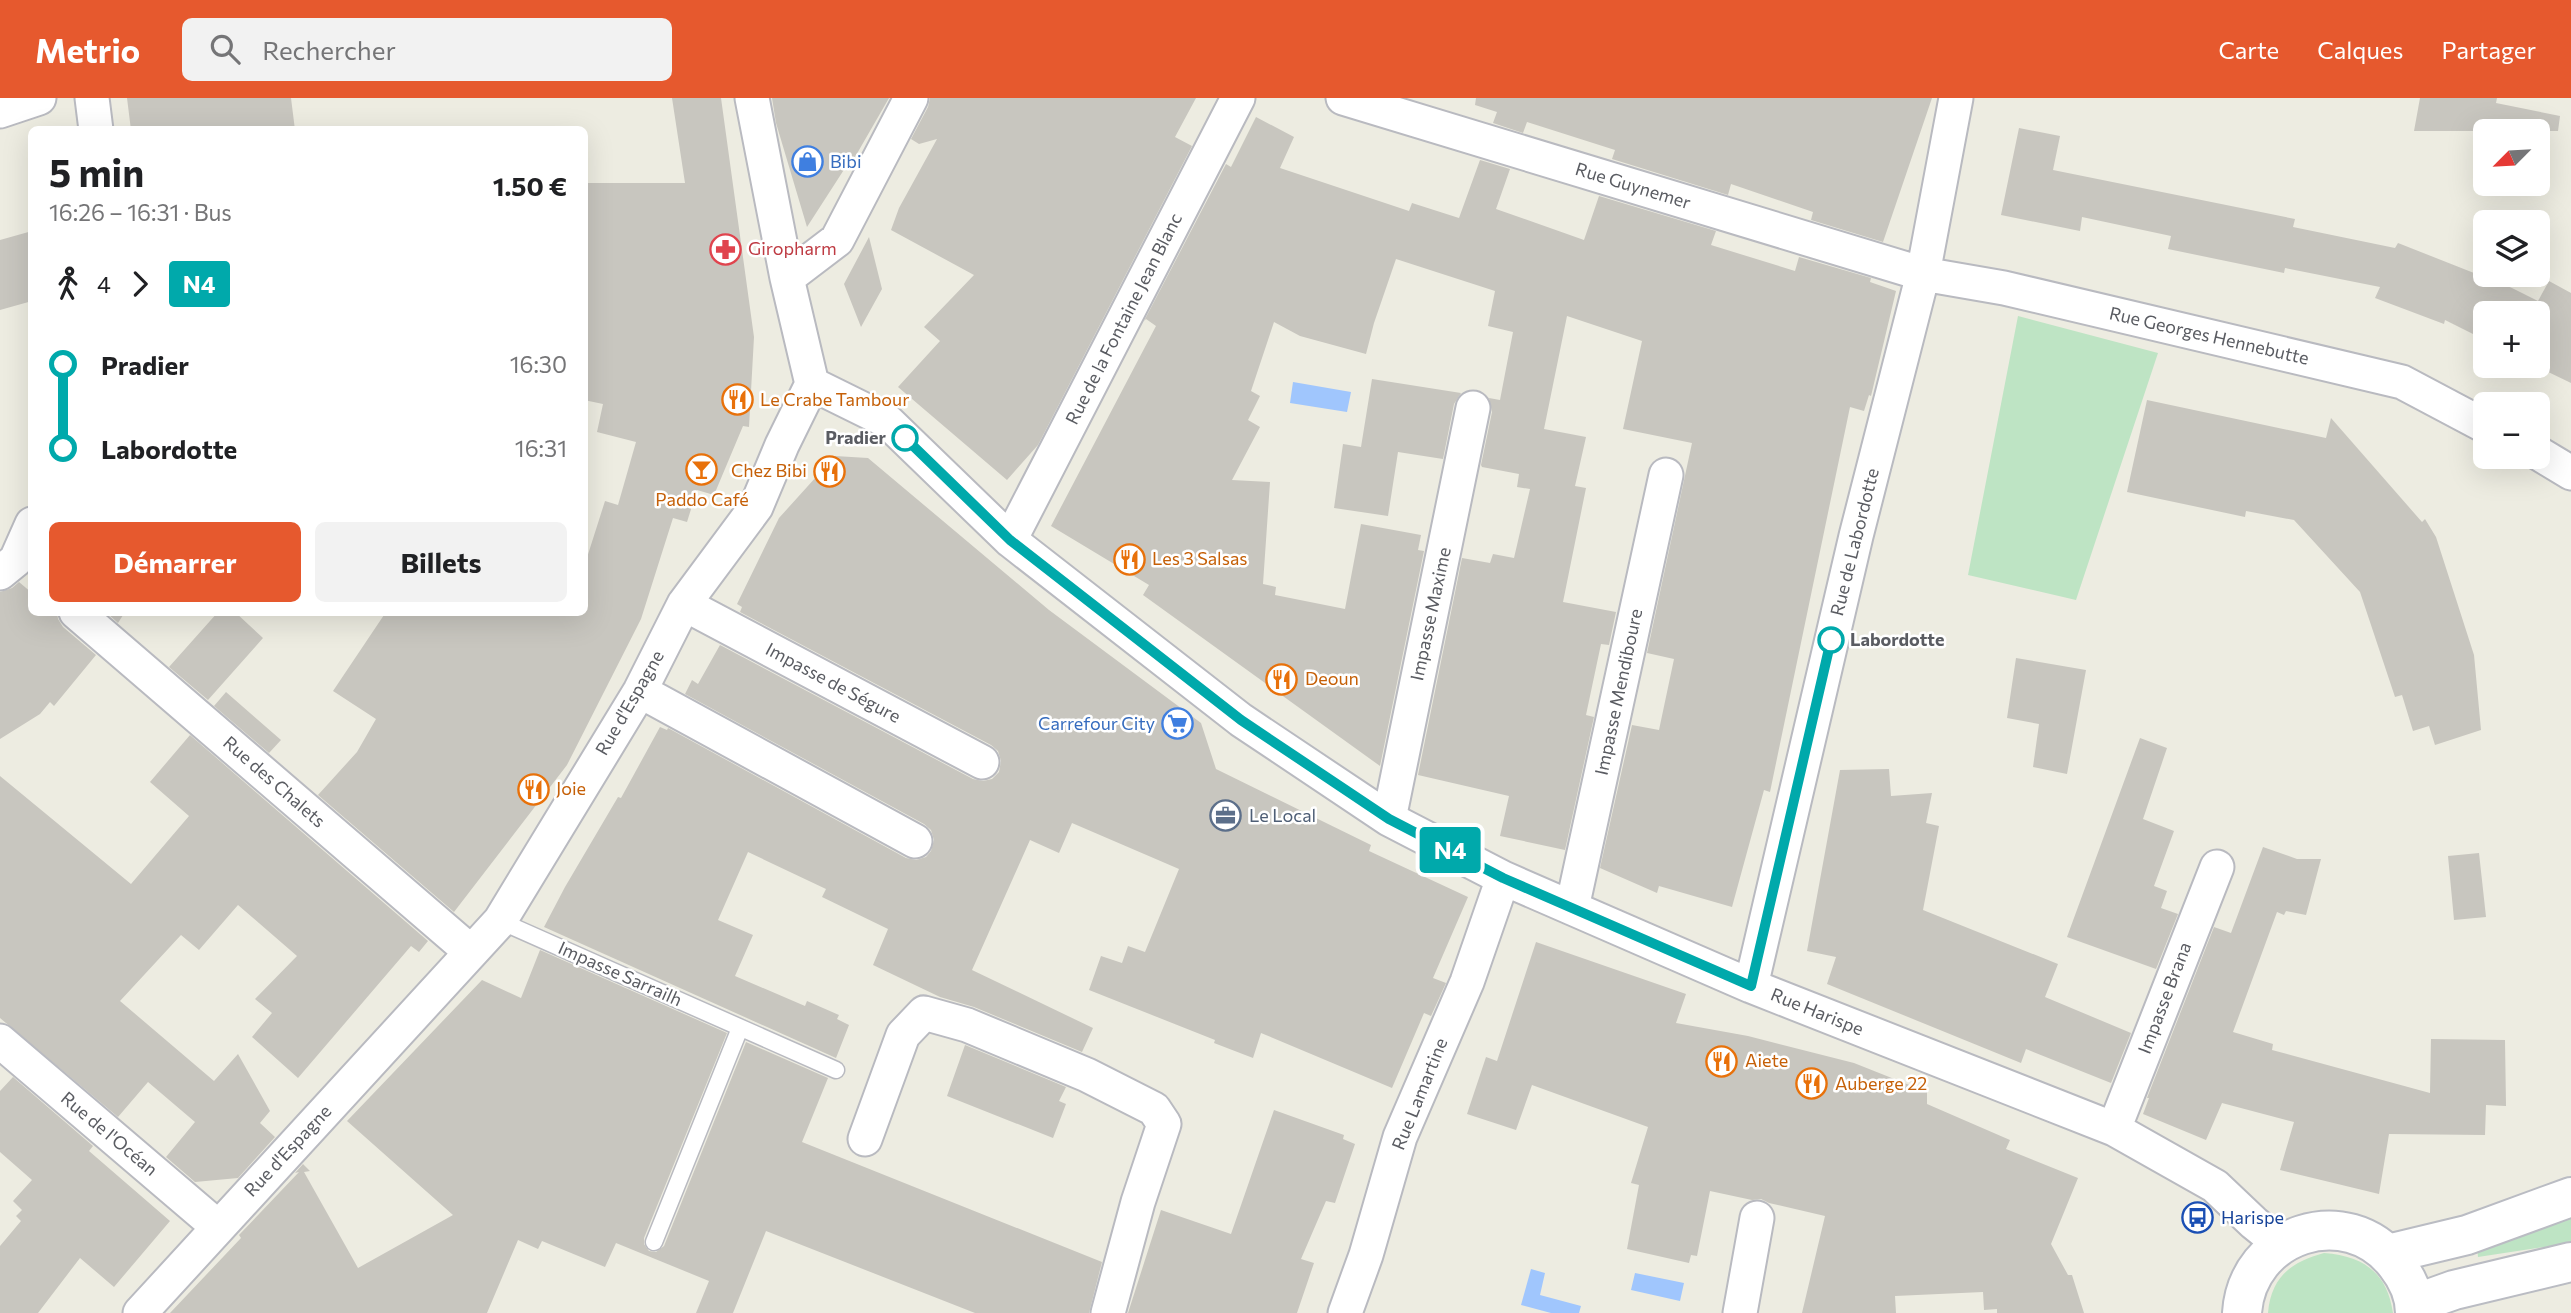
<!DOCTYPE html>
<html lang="fr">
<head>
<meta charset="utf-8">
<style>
	body { margin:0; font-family:Commissioner,sans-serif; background:#f2f2f2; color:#202124; height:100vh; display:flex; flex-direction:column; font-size:26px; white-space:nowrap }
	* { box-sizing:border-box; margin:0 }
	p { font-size:23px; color:#757577 }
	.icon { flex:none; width:38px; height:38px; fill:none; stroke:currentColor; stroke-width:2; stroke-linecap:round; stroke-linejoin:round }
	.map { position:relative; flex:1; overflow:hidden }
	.details { position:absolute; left:28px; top:28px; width:560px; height:490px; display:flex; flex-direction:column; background:#fff; border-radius:10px; box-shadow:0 7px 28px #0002 }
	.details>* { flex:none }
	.badge { padding:0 14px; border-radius:5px; font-size:24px; line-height:46px }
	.needle { width:46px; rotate:246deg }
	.controls { position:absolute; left:2473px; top:21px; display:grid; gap:14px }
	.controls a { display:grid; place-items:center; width:77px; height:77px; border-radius:10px; background:#fff; box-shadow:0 7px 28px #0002; font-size:35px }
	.map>.badge { position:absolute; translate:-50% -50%; box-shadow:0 0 0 4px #fff }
	.legs { display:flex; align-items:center; gap:10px; height:77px; padding:0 21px; font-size:23px }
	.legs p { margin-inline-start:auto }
	.head { display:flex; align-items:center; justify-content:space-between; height:119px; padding:0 21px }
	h1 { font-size:38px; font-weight:700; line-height:52px }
	.primary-button { display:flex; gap:14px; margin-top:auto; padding:14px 21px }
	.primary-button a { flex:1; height:80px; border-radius:10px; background:#e6592e; color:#fff; font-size:28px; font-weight:700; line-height:80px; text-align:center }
	.primary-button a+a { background:#f2f2f2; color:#202124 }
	ul { padding:0 21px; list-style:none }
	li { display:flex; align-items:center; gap:24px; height:84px; font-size:26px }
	li i { display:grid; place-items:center; width:10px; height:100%; margin:0 9px; background:currentColor }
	li i::after { content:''; width:18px; height:18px; margin:-9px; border:5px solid; border-radius:50%; background:#fff }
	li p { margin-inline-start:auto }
	li:first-child i { background:linear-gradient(#0000 50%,currentColor 0) }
	li:last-child i { background:linear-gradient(currentColor 50%,#0000 0) }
	header { display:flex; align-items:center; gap:42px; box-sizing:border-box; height:98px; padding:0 35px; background:#e6592e; color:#fff }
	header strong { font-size:33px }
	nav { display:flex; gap:38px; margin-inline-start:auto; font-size:24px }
	.search { width:490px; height:63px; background:#f2f2f2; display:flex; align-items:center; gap:18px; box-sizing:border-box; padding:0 24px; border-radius:10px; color:#757577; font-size:26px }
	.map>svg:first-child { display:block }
	.green { fill:#bee4c4 }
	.water { fill:#a0c6fd }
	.building { fill:#c8c6bf }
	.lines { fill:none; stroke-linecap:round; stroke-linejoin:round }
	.lane-casing { stroke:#b9bac0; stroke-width:19 }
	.street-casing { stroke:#b9bac0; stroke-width:37 }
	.secondary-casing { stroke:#babcc3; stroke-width:42 }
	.lane { stroke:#fff; stroke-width:16 }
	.street { stroke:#fff; stroke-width:33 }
	.secondary { stroke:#fff; stroke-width:38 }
	.line-1-casing { stroke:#fff; stroke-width:16 }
	.line-1 { stroke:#00a9ab; stroke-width:10 }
	.stop-1-dot { fill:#fff; stroke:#00a9ab; stroke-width:3.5 }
	.labels { text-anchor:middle; stroke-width:5; stroke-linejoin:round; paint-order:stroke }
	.shop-label { font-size:18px; fill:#366cbe; stroke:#fff; text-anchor:start }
	.street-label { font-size:18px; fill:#5a5c62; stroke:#fff }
	.health-label { font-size:18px; fill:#be3a42; stroke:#fff; text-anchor:start }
	.food-label { font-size:18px; fill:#c56008; stroke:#fff; text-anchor:start }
	.stop-label { font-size:18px; font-weight:bold; fill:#5a5c62; stroke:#fff; text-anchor:end }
	.service-label { font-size:18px; fill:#4e5e75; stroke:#fff; text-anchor:start }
	.transit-label { font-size:18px; fill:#164399; stroke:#fff; text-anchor:start }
</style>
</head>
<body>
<header>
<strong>Metrio</strong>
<div class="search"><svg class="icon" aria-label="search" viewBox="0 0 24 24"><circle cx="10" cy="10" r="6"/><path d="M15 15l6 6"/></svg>Rechercher</div>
<nav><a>Carte</a><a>Calques</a><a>Partager</a></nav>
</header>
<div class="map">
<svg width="2571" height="1215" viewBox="0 0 2571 1215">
	<rect width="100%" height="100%" fill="#edece1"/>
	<path class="green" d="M 2018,218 L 2158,255 L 2076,502 L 1968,477 Z
		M 2571,1115 L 2571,1145 L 2478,1159 L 2477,1147 Z
		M 2324,1155 C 2363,1158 2387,1174 2393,1215 L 2268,1215 C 2271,1179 2291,1164 2324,1155 Z"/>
	<path class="water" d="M 1293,284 L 1351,294 L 1347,314 L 1290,305 Z
		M 1531,1171 L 1545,1175 L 1540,1197 L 1581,1208 L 1579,1215 L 1551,1215 L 1521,1207 Z
		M 1635,1175 L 1684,1185 L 1680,1203 L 1631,1192 Z"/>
	<path class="building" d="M 127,0 L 291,0 L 295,32 L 131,32 Z
		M 672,0 L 721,0 L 754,239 L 749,329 L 743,328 L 714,397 L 697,392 L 687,424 L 673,420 L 641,521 L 567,667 L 454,814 L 318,697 L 357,654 L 376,621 L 333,593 L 386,514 L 584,514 L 584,469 L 605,403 L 618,407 L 636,344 L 597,334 L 603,306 L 584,302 L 584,85 L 685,85 Z
		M 772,0 L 889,0 L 851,66 L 847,67 L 807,129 L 776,25 Z
		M 930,0 L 1196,0 L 1175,39 L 1192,48 L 1038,347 L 1007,382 L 898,289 L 940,243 L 924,229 L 974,177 L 891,132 L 899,110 L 937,41 L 919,46 L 911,41 L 928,9 Z
		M 1476,0 L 1932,0 L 1883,144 L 1811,122 L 1813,114 L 1731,86 L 1728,97 L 1612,61 L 1615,52 L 1527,24 L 1523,35 L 1493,25 L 1497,14 L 1475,7 Z
		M 2420,0 L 2497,0 L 2496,5 L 2560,18 L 2558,33 L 2414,33 Z
		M 1256,19 L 1294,39 L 1280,70 L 1409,113 L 1412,105 L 1459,120 L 1480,62 L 1510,71 L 1496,111 L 1584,142 L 1599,98 L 1716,133 L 1711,147 L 1795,173 L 1799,159 L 1871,180 L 1870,184 L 1896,193 L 1871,298 L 1869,297 L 1864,313 L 1850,309 L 1770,694 L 1764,692 L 1732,809 L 1659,788 L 1657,795 L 1600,770 L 1632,627 L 1659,632 L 1674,561 L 1647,555 L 1692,345 L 1623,331 L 1642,243 L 1567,218 L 1544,331 L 1586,339 L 1575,388 L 1586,390 L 1563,504 L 1616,514 L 1609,547 L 1601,546 L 1586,617 L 1594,619 L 1565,752 L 1500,738 L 1509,698 L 1418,677 L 1462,460 L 1490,465 L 1493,456 L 1514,460 L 1530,391 L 1517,389 L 1519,376 L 1482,369 L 1481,367 L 1492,314 L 1489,300 L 1500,302 L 1513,234 L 1488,228 L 1495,193 L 1396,161 L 1374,225 L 1366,256 L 1300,238 L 1274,224 L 1251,293 L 1260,298 L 1248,322 L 1260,329 L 1232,382 L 1270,384 L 1263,486 L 1276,489 L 1275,497 L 1345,511 L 1361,426 L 1421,437 L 1418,452 L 1424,453 L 1380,668 L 1143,497 L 1149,487 L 1051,428 L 1156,228 L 1146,221 L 1144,223 L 1226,66 L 1231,69 Z
		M 2019,30 L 2060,38 L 2053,72 L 2295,121 L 2293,129 L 2395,150 L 2398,145 L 2512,190 L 2538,203 L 2549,183 L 2571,195 L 2571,285 L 2536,268 L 2538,215 L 2485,215 L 2485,242 L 2445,222 L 2444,226 L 2375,200 L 2380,189 L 2285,170 L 2284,175 L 2168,151 L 2171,138 L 2082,119 L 2080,133 L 2001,117 Z
		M 32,133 L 32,203 L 0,212 L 0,142 Z
		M 869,139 L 882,191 L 861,229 L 844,186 Z
		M 1372,281 L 1461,295 L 1454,306 L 1443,361 L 1398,354 L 1388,418 L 1334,410 L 1343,346 L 1361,349 Z
		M 2147,302 L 2326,340 L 2331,320 L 2422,424 L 2425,421 L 2436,439 L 2474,557 L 2481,632 L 2435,647 L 2429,628 L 2413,633 L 2402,597 L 2395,599 L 2360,494 L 2294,422 L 2246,413 L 2245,419 L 2127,394 Z
		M 835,358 L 868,360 L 1049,512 L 1201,625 L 1216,671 L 1371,747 L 1369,753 L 1468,799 L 1433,880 L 1446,885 L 1431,918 L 1424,915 L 1392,990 L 1261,935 L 1253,960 L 1214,945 L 1215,942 L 1089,892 L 1101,858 L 1122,865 L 1128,848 L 1145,854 L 1179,771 L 1072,725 L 1059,755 L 1030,742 L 972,872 L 1093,930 L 1082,954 L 974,909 L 940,899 L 873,867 L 888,831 L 822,799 L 826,791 L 748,754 L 718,822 L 753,837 L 735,878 L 805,908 L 807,903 L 839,917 L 837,921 L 849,927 L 836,960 L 544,829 L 565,789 L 618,699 L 621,700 L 660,629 L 667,632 L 668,630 L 906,760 L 916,762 L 926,759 L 931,753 L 934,742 L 931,732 L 924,726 L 685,596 L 692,582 L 698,586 L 720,547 L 973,681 L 983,683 L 992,681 L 999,674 L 1001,663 L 998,653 L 991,647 L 740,514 L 742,509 L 737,506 L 779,420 Z
		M 19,484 L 32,495 L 32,514 L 57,514 L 58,521 L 63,529 L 96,557 L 54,608 L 50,604 L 40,616 L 0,641 L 0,494 L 12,490 Z
		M 106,514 L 125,514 L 118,525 Z
		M 218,514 L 235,514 L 263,540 L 208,602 L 169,569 Z
		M 2016,560 L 2086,572 L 2067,676 L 2033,669 L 2039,626 L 2007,620 Z
		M 226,594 L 281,642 L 269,655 L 214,608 Z
		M 190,637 L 428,843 L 419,854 L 411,848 L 298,980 L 252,939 L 272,915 L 255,901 L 297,858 L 238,807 L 199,852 L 181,837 L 120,903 L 214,983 L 238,956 L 270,1013 L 260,1025 L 275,1039 L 238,1080 L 195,1084 L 166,1059 L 195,1024 L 148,984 L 118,1019 L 0,920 L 0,678 L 131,786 L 189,718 L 150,684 Z
		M 2140,640 L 2167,650 L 2143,721 L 2174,733 L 2154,788 L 2167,793 L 2161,810 L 2178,816 L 2156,871 L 2067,839 Z
		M 1889,671 L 1891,698 L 1932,695 L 1926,725 L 1939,728 L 1923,812 L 2058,866 L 2045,899 L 2131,935 L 2111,985 L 2026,951 L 2021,965 L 1827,886 L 1836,859 L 1807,853 L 1840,672 Z
		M 2263,749 L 2297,761 L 2321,761 L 2306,817 L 2286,813 L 2284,817 L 2277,814 L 2233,934 L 2273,946 L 2272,952 L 2430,995 L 2431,941 L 2505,942 L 2506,1008 L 2486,1007 L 2485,1037 L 2389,1036 L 2379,1096 L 2280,1072 L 2294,1024 L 2222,1005 L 2206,1042 L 2143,1016 L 2149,1000 L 2147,1000 L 2214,829 L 2231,835 Z
		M 2479,755 L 2486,819 L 2454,822 L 2448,758 Z
		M 1536,844 L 1686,896 L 1676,925 L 1748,938 L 1854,965 L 1927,994 L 1927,1006 L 2010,1042 L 2006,1051 L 2078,1080 L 2051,1146 L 2068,1177 L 2072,1177 L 2084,1215 L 1997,1215 L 1997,1211 L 1984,1212 L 1983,1194 L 1895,1198 L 1896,1215 L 1802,1215 L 1825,1118 L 1769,1105 L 1761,1101 L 1752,1102 L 1710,1093 L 1697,1158 L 1691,1157 L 1689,1165 L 1627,1151 L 1639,1087 L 1631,1085 L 1648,1029 L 1532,987 L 1516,1032 L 1467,1016 L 1486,959 L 1497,963 Z
		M 540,852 L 727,935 L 644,1140 L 644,1146 L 649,1153 L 656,1154 L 664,1148 L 746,944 L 828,980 L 802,1044 L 1102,1164 L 1089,1215 L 975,1215 L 766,1133 L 733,1215 L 696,1215 L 709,1183 L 616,1145 L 605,1169 L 542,1143 L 538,1151 L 518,1142 L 487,1215 L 170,1215 L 241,1140 L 239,1137 L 299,1074 L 295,1075 L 303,1066 L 310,1073 L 304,1074 L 358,1170 L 453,1117 L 347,1023 L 482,882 L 521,900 Z
		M 965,947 L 1066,989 L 1059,1003 L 1066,1006 L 1053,1040 L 947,998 Z
		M 13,979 L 93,1048 L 89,1053 L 170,1123 L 114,1189 L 80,1160 L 38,1215 L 0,1215 L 0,1148 L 21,1123 L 16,1118 L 22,1112 L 13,1103 L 32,1082 L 0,1054 L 0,993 Z
		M 1274,1012 L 1344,1037 L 1343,1041 L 1355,1046 L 1335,1105 L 1326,1103 L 1301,1161 L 1314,1165 L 1297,1215 L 1128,1215 L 1161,1112 L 1231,1136 Z"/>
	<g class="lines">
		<defs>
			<path id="lane" d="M 500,823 L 836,972
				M 654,1144 L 740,930"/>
			<path id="street" d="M 92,0 L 96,32
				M 1343,0 L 1923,176 L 2004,190 L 2402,284 L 2485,328
				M 0,13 L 39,0
				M 787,180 L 837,142 L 911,0
				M 812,286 L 887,323 L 1010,442 L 1241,622 L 1389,721 L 1503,780 L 1751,888 L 2114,1031 L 2215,1088 L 2254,1125 L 2280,1146
				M 2538,355 L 2571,375
				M 1010,442 L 1238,0
				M 0,475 L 16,462 L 32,426
				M 684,506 L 982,664
				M 76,514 L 471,854
				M 640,593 L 915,743
				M 1389,721 L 1473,310
				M 1572,810 L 1666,377
				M 1751,888 L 1856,438 L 1923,176 L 1956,0
				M 0,943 L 218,1129
				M 2114,1031 L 2217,769
				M 865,1041 L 903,937 L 924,915 L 967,927 L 1087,977 L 1154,1011 L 1164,1026 L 1138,1104 L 1108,1215
				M 140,1215 L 500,823 L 640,593 L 684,506 L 756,409 L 782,347 L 812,286 L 787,180 L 752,0
				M 1345,1215 L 1366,1157 L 1400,1039 L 1467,884 L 1503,780
				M 1740,1215 L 1757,1120"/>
			<path id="secondary" d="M 2388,1156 L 2467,1137 L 2571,1099
				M 2415,1206 L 2454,1192 L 2571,1164
				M 2242,1215 C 2247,1136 2346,1102 2396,1166 C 2407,1180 2415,1197 2415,1215"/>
		</defs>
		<use href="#lane" class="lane-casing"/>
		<use href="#street" class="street-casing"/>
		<use href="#secondary" class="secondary-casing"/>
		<use href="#lane" class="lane"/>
		<use href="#street" class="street"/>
		<use href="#secondary" class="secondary"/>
	</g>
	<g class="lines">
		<defs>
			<path id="line-1" d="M 905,340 L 1010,442 L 1241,622 L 1389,721 L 1503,780 L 1751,888 L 1831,542"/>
		</defs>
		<use href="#line-1" class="line-1-casing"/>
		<use href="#line-1" class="line-1"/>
	</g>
	<defs>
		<symbol id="shop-ring" viewBox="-11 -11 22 22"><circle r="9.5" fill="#fff" stroke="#3f7fe0" stroke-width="1.5"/><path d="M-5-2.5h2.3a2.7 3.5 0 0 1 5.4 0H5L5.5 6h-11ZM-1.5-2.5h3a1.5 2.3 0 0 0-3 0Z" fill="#3f7fe0"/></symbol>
		<symbol id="pharmacy-ring" viewBox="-11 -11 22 22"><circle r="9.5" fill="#fff" stroke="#e0444e" stroke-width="1.5"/><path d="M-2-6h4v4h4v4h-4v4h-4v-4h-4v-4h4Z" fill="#e0444e"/></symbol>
		<symbol id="restaurant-ring" viewBox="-11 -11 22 22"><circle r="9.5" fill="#fff" stroke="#e8710a" stroke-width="1.5"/><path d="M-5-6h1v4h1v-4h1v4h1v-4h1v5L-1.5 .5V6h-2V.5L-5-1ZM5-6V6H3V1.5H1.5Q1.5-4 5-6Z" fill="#e8710a"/></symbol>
		<symbol id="bar-ring" viewBox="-11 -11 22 22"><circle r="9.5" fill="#fff" stroke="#e8710a" stroke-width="1.5"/><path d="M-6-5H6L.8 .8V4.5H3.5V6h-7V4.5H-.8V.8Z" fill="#e8710a"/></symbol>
		<symbol id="supermarket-ring" viewBox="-11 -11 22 22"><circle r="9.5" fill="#fff" stroke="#3f7fe0" stroke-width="1.5"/><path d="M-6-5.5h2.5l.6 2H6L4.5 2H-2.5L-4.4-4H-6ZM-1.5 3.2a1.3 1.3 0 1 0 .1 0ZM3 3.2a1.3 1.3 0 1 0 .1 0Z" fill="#3f7fe0"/></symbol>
		<symbol id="office-ring" viewBox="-11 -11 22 22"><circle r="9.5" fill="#fff" stroke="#5c6f8a" stroke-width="1.5"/><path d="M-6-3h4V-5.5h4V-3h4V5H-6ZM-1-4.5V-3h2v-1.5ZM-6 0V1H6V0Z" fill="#5c6f8a"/></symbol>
		<symbol id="bus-ring" viewBox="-11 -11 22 22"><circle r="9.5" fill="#fff" stroke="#1a4fb4" stroke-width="1.5"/><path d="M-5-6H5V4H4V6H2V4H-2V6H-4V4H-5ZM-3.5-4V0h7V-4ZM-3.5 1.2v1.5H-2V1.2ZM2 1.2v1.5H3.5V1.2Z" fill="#1a4fb4"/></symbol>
	</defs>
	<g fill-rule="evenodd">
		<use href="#shop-ring" x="790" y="46" width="35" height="35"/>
		<use href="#pharmacy-ring" x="708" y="134" width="35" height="35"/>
		<use href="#restaurant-ring" x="720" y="284" width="35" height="35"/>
		<use href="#bar-ring" x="684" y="354" width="35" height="35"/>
		<use href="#restaurant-ring" x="812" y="356" width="35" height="35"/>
		<use href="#restaurant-ring" x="1112" y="444" width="35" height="35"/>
		<use href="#restaurant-ring" x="1264" y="564" width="35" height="35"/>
		<use href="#supermarket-ring" x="1160" y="608" width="35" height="35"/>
		<use href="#restaurant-ring" x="516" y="674" width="35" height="35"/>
		<use href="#office-ring" x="1208" y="700" width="35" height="35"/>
		<use href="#restaurant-ring" x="1704" y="946" width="35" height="35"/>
		<use href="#restaurant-ring" x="1794" y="968" width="35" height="35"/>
		<use href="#bus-ring" x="2180" y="1102" width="35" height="35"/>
	</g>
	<g class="stop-1-dot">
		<circle cx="905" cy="340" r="12"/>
		<circle cx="1831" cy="542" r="12"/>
	</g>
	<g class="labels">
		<g class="shop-label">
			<text x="830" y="70">Bibi</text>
			<text x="1155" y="632" text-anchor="end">Carrefour City</text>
		</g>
		<g class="street-label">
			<text transform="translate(1633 88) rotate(17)" y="6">Rue Guynemer</text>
			<text transform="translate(1124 221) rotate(-63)" y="6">Rue de la Fontaine Jean Blanc</text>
			<text transform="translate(2209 238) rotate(13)" y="6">Rue Georges Hennebutte</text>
			<text transform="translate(1855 444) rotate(-76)" y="6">Rue de Labordotte</text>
			<text transform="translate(1431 516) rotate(-78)" y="6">Impasse Maxime</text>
			<text transform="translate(833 585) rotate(28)" y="6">Impasse de Ségure</text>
			<text transform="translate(1619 594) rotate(-78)" y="6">Impasse Mendiboure</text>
			<text transform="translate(630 605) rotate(-60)" y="6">Rue d'Espagne</text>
			<text transform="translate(274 684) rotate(41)" y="6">Rue des Chalets</text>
			<text transform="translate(620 876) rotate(24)" y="6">Impasse Sarrailh</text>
			<text transform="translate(2165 900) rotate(-69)" y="6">Impasse Brana</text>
			<text transform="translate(1817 914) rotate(22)" y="6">Rue Harispe</text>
			<text transform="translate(1420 996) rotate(-68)" y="6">Rue Lamartine</text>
			<text transform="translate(109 1036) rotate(40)" y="6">Rue de l'Océan</text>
			<text transform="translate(288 1053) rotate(-47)" y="6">Rue d'Espagne</text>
		</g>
		<g class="health-label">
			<text x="748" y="157">Giropharm</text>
		</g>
		<g class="food-label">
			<text x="760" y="308">Le Crabe Tambour</text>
			<text x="807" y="379" text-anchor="end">Chez Bibi</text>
			<text x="702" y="408" text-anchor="middle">Paddo Café</text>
			<text x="1152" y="467">Les 3 Salsas</text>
			<text x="1305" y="587">Deoun</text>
			<text x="556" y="697">Joie</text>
			<text x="1745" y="969">Aiete</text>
			<text x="1835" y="992">Auberge 22</text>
		</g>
		<g class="stop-label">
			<text x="886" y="346">Pradier</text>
			<text x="1850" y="548" text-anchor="start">Labordotte</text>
		</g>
		<g class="service-label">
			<text x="1249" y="724">Le Local</text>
		</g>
		<g class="transit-label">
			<text x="2221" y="1126">Harispe</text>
		</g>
	</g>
</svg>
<div class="controls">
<a><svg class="needle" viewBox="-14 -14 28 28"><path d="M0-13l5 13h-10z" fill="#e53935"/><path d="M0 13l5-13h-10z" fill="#757577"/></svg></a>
<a><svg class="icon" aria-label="layers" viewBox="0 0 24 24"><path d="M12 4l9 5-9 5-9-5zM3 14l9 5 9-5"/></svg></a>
<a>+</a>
<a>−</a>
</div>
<b class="badge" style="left:1450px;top:752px;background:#00a9ab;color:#fff">N4</b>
<section class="details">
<div class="head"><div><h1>5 min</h1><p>16:26 – 16:31 · Bus</p></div><b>1.50 €</b></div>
<div class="legs"><svg class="icon" aria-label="walk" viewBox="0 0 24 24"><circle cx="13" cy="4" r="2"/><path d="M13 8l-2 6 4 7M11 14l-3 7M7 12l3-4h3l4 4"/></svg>4<svg class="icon" aria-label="forward" viewBox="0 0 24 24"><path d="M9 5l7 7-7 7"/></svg><b class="badge" style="background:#00a9ab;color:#fff">N4</b></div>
<ul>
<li><i style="color:#00a9ab"></i><b>Pradier</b><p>16:30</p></li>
<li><i style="color:#00a9ab"></i><b>Labordotte</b><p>16:31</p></li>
</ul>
<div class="primary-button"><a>Démarrer</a><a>Billets</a></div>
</section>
</div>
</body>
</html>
